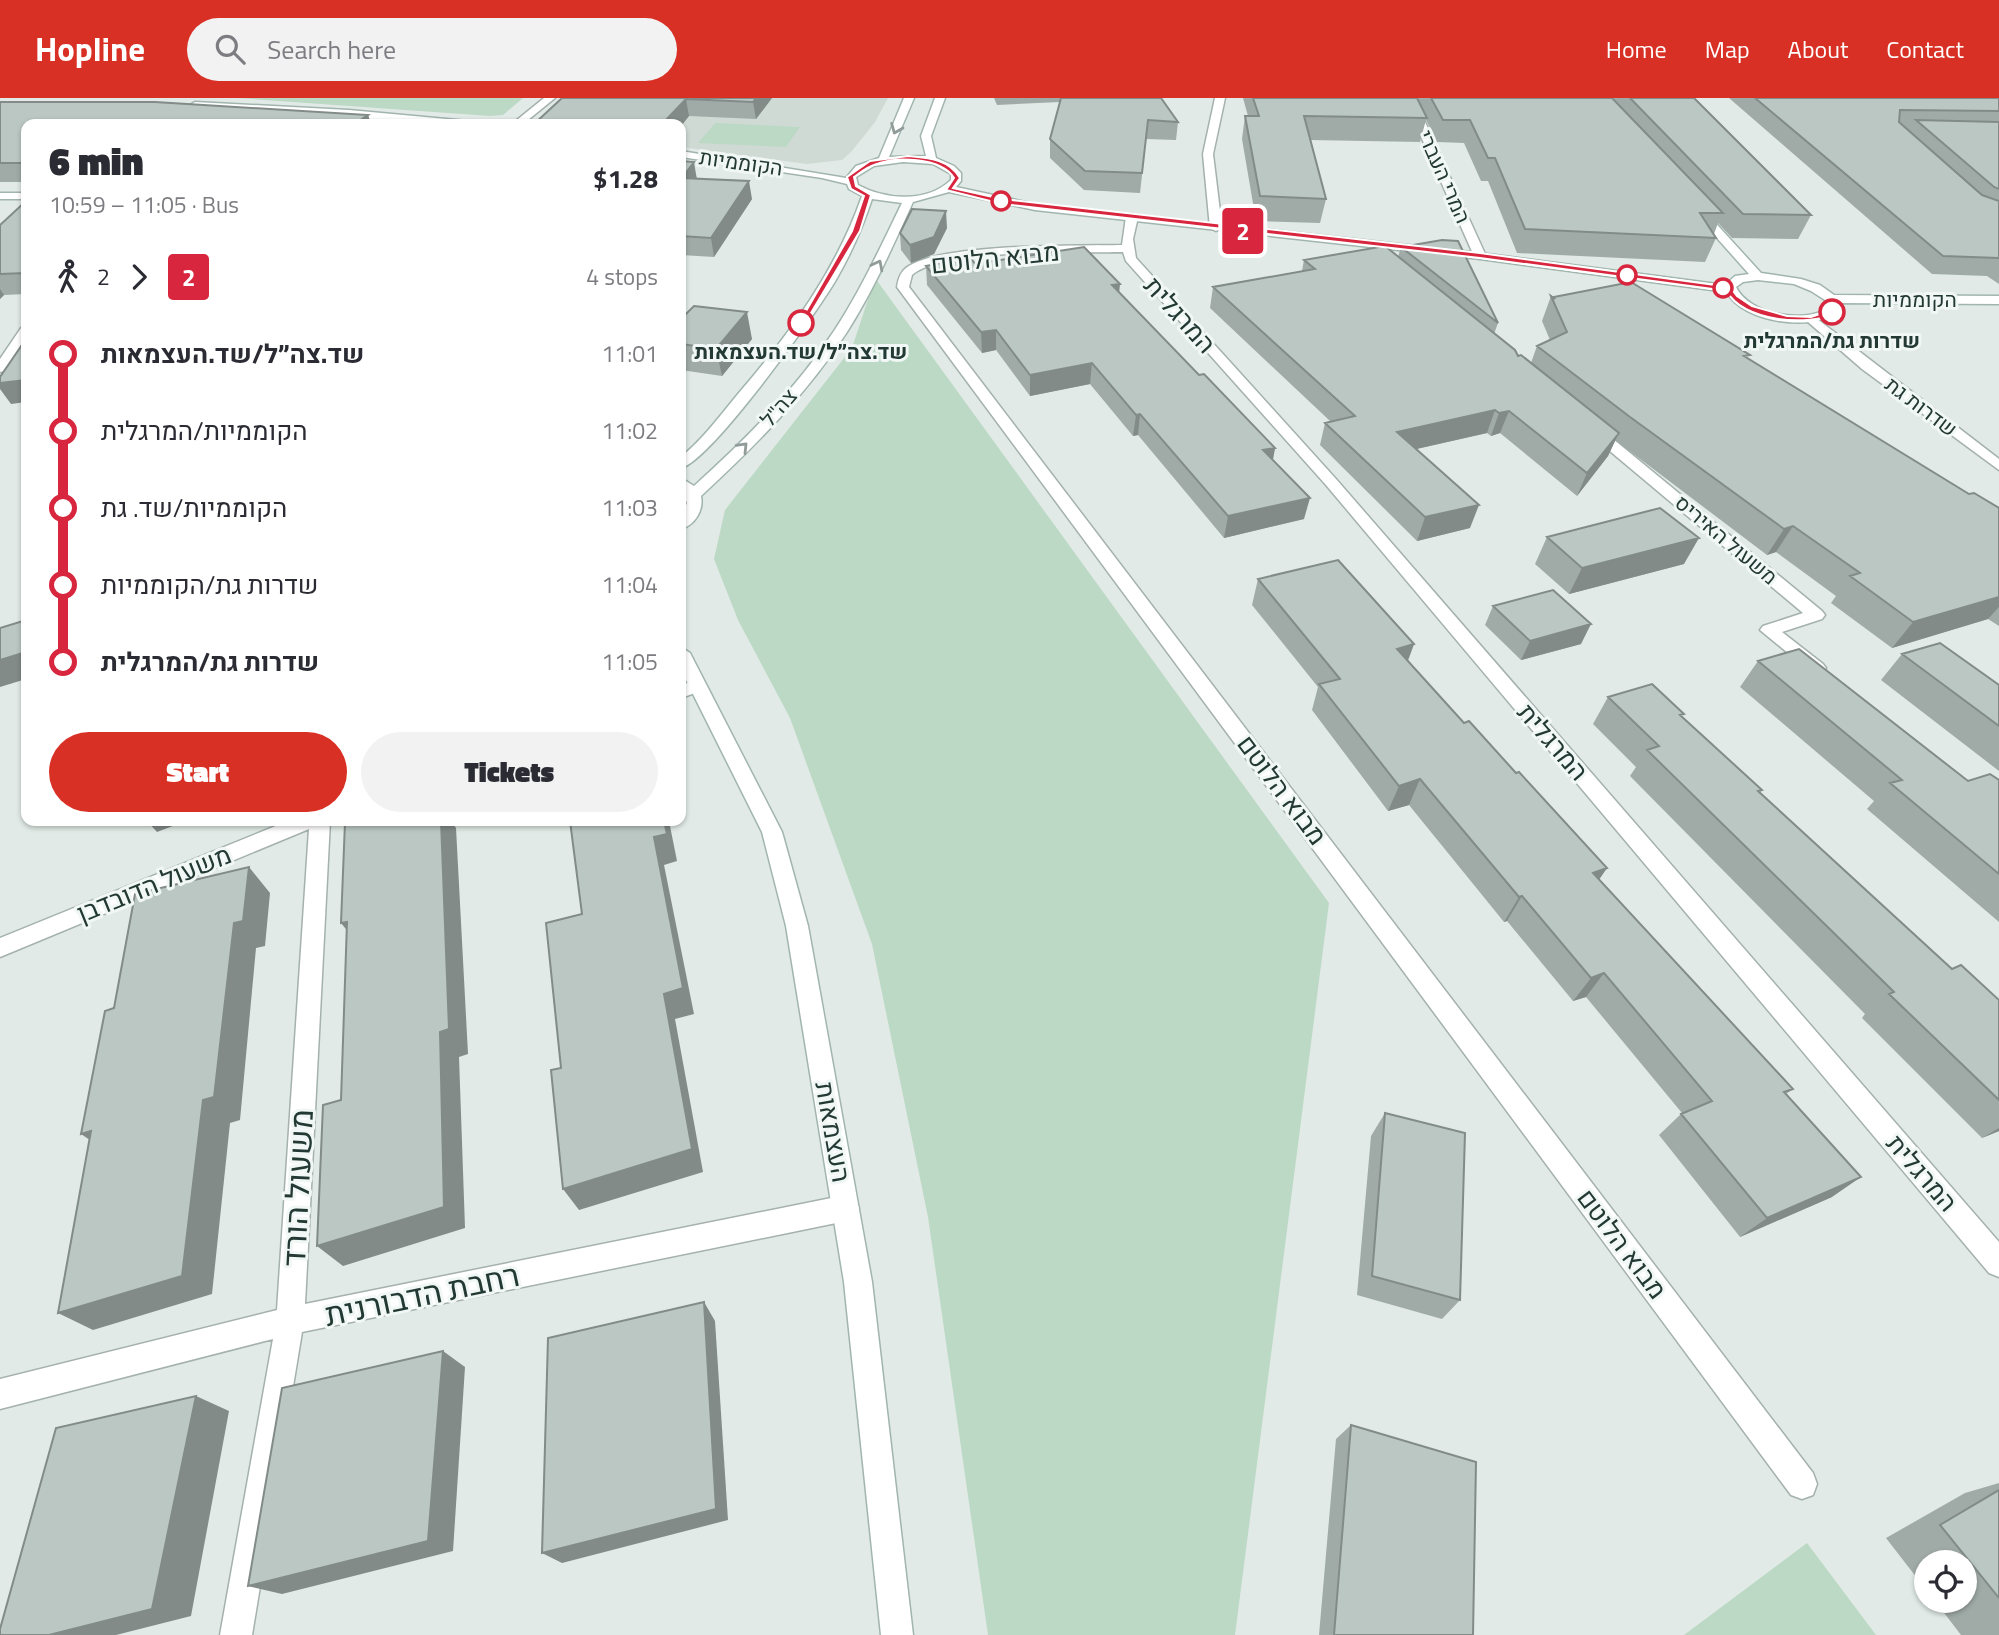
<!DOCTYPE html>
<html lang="en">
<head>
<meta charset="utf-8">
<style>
	body { margin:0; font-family:"Titillium Web",Heebo,sans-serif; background:#f2f2f3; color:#2b2b33; height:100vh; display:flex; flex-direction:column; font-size:26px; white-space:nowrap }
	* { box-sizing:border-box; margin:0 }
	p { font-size:23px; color:#7c7c81 }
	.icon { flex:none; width:38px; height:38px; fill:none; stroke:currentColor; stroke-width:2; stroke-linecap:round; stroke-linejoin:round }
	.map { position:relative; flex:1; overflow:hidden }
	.drawer { position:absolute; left:21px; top:21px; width:665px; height:707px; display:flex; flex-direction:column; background:#fff; border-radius:14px; box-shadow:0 2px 5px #0004 }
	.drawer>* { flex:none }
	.badge { padding:0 14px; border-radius:5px; font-size:24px; line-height:46px }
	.tools { position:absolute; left:1914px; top:1452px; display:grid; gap:14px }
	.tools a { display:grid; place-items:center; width:63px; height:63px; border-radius:50%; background:#fff; box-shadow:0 2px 5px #0004; font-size:35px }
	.map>.badge { position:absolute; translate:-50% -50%; box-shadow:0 0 0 4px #fff }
	.legs { display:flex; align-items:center; gap:10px; height:77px; padding:0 28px; font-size:23px }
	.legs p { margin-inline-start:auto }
	.summary { display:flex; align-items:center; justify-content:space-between; height:119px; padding:0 28px }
	h1 { font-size:38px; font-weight:800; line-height:52px }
	.cta { display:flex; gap:14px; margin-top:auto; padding:14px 28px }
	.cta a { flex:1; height:80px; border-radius:42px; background:#d93025; color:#fff; font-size:28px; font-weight:800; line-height:80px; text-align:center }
	.cta a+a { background:#f2f2f3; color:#2b2b33 }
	ul { padding:0 28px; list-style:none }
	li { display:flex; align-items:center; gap:24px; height:77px; font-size:26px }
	li i { display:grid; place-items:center; width:10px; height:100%; margin:0 9px; background:currentColor }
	li i::after { content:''; width:18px; height:18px; margin:-9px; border:5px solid; border-radius:50%; background:#fff }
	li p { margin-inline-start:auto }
	li:first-child i { background:linear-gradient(#0000 50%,currentColor 0) }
	li:last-child i { background:linear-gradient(currentColor 50%,#0000 0) }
	header { display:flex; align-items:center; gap:42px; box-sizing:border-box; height:98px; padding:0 35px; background:#d93025; color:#fff }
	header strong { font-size:33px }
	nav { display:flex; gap:38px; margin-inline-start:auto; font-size:24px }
	.search { width:490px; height:63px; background:#f2f2f3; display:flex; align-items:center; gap:18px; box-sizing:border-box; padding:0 24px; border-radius:38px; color:#7c7c81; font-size:26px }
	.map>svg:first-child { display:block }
	.built { fill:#cfdad5 }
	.green { fill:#bcd9c5 }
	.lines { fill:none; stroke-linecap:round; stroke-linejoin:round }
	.street-casing { stroke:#a4b1ad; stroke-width:3 }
	.secondary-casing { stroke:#a1b5ae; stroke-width:3 }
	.street { fill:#fff; fill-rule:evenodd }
	.secondary { fill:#fff; fill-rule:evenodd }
	.wall { fill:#a0aba7 }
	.shaded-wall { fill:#828b88 }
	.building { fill:#bac7c2; stroke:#828b88; stroke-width:2 }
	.oneway { stroke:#919c9a }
	.line-1 { fill:#d7263d; stroke:#fff; stroke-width:2 }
	.stop-1-dot { fill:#fff; stroke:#d7263d; stroke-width:3.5 }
	.labels { text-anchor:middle; stroke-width:6; stroke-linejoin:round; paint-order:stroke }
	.far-street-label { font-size:21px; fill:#233934; stroke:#f1f7f4 }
	.far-stop-label { font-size:21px; font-weight:bold; fill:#233934; stroke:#f1f7f4 }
	.street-label { font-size:26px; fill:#233934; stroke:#f1f7f4 }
	.near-street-label { font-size:32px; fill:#233934; stroke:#f1f7f4 }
</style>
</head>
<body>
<header>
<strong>Hopline</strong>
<div class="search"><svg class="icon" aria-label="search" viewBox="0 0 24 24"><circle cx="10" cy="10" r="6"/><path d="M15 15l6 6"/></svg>Search here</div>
<nav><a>Home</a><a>Map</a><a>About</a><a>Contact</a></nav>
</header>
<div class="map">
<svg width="1999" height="1537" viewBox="0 0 1999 1537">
	<rect width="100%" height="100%" fill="#e1eae6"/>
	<path class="built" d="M 566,0 L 888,0 L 875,24 L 852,53 L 842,62 L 807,66 L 681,49 L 681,26 L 542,26 L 539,21 Z"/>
	<path class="green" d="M 238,0 L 523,0 L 503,17 L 490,18 Z
		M 715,25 L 800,29 L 786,49 L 698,45 Z
		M 875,180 L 1329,805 L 1235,1537 L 988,1537 L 928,1119 L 872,846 L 790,620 L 738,522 L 714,461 L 725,412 L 852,250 Z
		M 1807,1445 L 1876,1537 L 1684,1537 Z"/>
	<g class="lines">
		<defs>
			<path id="street" d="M 544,0 L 555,0 L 523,26 L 512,26 Z
				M 1215,0 L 1225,0 L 1213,56 L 1222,130 L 1216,133 L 1210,130 L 1203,56 Z
				M 1404,0 L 1414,0 L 1486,158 L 1484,160 L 1474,158 Z
				M 1132,116 L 1138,119 L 1133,141 L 1136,160 L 1336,381 L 1999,1144 L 1999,1179 L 1989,1175 L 1326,387 L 1126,163 L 1123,154 C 1079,155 942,150 912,177 L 909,189 L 1813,1375 L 1817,1386 L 1813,1397 L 1802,1401 L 1791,1397 L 897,189 C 898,182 900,175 906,170 C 937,145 1078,148 1122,147 L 1126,119 Z
				M 1812,217 L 1999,361 L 1999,372 L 1862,271 L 1808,224 L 1808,218 Z
				M 26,229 L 26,242 L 5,273 L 0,274 L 0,261 L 21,230 Z
				M 1591,326 L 1596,327 L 1822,513 L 1825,517 L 1822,521 L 1782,534 L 1823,566 L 1826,570 L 1823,574 L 1811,574 L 1760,532 L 1763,528 L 1803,515 L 1586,333 L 1586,327 Z
				M 697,582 L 703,584 L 706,588 L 703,592 L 681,600 L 681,587 Z
				M 288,723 L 330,723 L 305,1206 L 846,1097 L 855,1101 L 859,1110 L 855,1119 L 846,1123 L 302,1234 L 252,1537 L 220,1537 L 273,1241 L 0,1311 L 0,1281 L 277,1212 L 309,731 L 0,859 L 0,840 Z"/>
			<path id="secondary" d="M 904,0 L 914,0 L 889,59 L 926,58 L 921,38 L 935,0 L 945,0 L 931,38 L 936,60 L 954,68 L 961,75 L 961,83 L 956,89 L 1035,106 L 1480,155 L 1725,187 L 1735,178 L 1749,176 L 1692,112 L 1692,108 L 1700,108 L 1761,175 L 1801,181 L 1820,187 L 1834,197 L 1999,198 L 1999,206 L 1838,205 L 1840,212 C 1817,235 1742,225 1727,194 L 1480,161 L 1035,112 L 949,94 L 913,104 C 893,148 873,193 847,234 C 807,296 755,348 701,398 C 704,412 695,427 681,431 L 681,418 L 687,405 L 681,391 L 681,380 L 694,388 C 746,341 796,291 834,233 C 861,192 881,148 902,105 L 872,101 C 863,128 852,154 837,180 C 819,212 711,363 681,370 L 681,359 C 703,341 720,318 738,296 C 790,235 836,173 862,98 L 849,91 L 847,86 L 822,80 L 681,59 L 681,53 L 846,80 L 856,68 L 879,60 ZM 903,64 L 933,66 L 951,76 L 951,82 C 927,105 886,102 858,87 L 856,79 L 874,68 ZM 1758,182 L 1794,186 L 1811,193 L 1825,202 L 1827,211 C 1802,225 1750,217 1736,189 L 1743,184 Z
				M 195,4 L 349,12 L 468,23 L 473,26 L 440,26 L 192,9 L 190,7 Z
				M 0,95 L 26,95 L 26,101 L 0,101 Z
				M 681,549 L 690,555 L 782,734 L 808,828 L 872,1184 L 913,1537 L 881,1537 L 844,1184 L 786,828 L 762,734 L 681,572 Z"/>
		</defs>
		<use href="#street" class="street-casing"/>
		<use href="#secondary" class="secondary-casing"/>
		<use href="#street" class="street"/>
		<use href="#secondary" class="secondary"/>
	</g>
	<path class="wall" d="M 562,0 L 772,0 L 756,21 L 689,18 L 681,28 L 681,26 Z
		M 994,0 L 1161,0 L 1178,24 L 1176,42 L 1146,41 L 1140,95 L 1084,92 L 1050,60 L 1050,41 L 1060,4 L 997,7 Z
		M 1243,0 L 1694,0 L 1811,117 L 1798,141 L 1732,140 L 1718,125 L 1714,136 L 1716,140 L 1705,164 L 1517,155 L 1488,83 L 1481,83 L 1464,45 L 1437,44 L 1426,22 L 1420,44 L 1310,42 L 1326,101 L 1320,125 L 1256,123 L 1242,41 L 1245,18 L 1248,18 Z
		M 1729,0 L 1999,0 L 1999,186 L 1987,178 L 1932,176 Z
		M 0,4 L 368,17 L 371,26 L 26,26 L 26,84 L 0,84 Z
		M 681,63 L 697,80 L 752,101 L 714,159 L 681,157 Z
		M 26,103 L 26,196 L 4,197 L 0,201 L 0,127 Z
		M 947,130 L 934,156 L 911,165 L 901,152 L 900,135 Z
		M 1401,149 L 1498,225 L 1494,236 L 1518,258 L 1531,265 L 1537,248 L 1550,242 L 1542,223 L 1551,198 L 1553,200 L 1554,199 L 1748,261 L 1969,396 L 1999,410 L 1999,528 L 1988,521 L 1892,550 L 1831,505 L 1836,498 L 1776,454 L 1767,457 L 1615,342 L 1608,358 L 1577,398 L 1500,335 L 1491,338 L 1487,335 L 1416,351 L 1470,430 L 1417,443 L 1320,347 L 1325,325 L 1330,323 L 1210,210 L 1213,189 L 1302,173 L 1304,162 L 1398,159 Z
		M 975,166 L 1119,195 L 1199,277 L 1275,350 L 1273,362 L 1304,421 L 1224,440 L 1138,337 L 1133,338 L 1090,286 L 1030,298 L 996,252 L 982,255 L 927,187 L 926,168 Z
		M 681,215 L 752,241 L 722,278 L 681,272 Z
		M 1547,439 L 1684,466 L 1569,496 L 1535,466 Z
		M 1258,481 L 1414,546 L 1408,563 L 1464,625 L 1516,675 L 1607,770 L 1599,781 L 1793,991 L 1786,996 L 1832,1099 L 1740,1139 L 1659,1037 L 1682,1015 L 1586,899 L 1573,903 L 1507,823 L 1504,824 L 1409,707 L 1388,713 L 1312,612 L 1318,589 L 1252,507 Z
		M 1493,508 L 1581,546 L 1521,562 L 1485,527 Z
		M 1902,556 L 1999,587 L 1999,673 L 1881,582 Z
		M 1758,563 L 1968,683 L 1999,682 L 1999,824 L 1867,711 L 1874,703 L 1740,589 Z
		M 1608,599 L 1682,619 L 1762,692 L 1760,695 L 1952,871 L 1999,902 L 1999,1033 L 1982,1040 L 1862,920 L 1865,916 L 1630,678 L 1636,669 L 1593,626 Z
		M 1385,1015 L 1460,1202 L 1442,1221 L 1357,1197 L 1371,1038 Z
		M 1351,1327 L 1473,1537 L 1319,1537 L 1336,1341 Z
		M 1999,1385 L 1999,1537 L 1961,1537 L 1935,1503 L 1965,1503 L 1965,1465 L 1927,1465 L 1927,1493 L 1886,1440 L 1965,1395 Z"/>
	<path class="shaded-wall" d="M 756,0 L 772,0 L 756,21 L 753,4 Z
		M 686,1 L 689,18 L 681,28 L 681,26 L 662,26 Z
		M 368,17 L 371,26 L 354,26 Z
		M 694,64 L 697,82 L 682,80 Z
		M 749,83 L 752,101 L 714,159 L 711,140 Z
		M 946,113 L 947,130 L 934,156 L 911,165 L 910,147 Z
		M 1120,186 L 1118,206 L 1112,187 Z
		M 0,191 L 4,197 L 0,201 Z
		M 747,214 L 752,241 L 722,278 L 716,251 Z
		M 996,232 L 996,252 L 982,255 L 981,234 Z
		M 1092,265 L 1090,286 L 1030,298 L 1030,277 Z
		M 26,282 L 26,304 L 11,306 L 0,291 L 0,285 Z
		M 1495,312 L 1487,335 L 1390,357 L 1397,334 Z
		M 1509,313 L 1500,335 L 1491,338 L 1499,315 Z
		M 1140,316 L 1138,337 L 1133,338 L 1136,317 Z
		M 1619,335 L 1608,358 L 1577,398 L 1587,375 Z
		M 1275,350 L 1271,371 L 1263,352 Z
		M 1310,400 L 1304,421 L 1224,440 L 1228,418 Z
		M 1479,407 L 1470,430 L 1417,443 L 1425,419 Z
		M 1793,428 L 1776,454 L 1767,457 L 1784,431 Z
		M 1699,440 L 1684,466 L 1569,496 L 1582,470 Z
		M 1999,499 L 1999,509 L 1988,521 L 1892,550 L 1913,524 Z
		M 1591,526 L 1581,546 L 1521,562 L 1530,543 Z
		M 1414,546 L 1404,572 L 1397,551 Z
		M 26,554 L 26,581 L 0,589 L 0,562 Z
		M 1420,681 L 1409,707 L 1388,713 L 1399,688 Z
		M 147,723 L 186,723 L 157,734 Z
		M 441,723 L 451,723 L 456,730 L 468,956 L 459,959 L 465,1130 L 343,1168 L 317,1148 L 440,934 Z
		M 664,723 L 669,723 L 677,763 L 664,767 L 694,916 L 675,921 L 703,1074 L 579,1112 L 563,1091 L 664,896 L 654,739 Z
		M 249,769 L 270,795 L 265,848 L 256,850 L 240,1022 L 230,1025 L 212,1196 L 93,1232 L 58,1215 L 203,1002 L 234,825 Z
		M 1607,770 L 1590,795 L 1593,775 Z
		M 1522,798 L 1507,823 L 1504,824 L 1519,799 Z
		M 347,824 L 362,851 L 341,825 Z
		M 1604,875 L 1586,899 L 1573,903 L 1591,880 Z
		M 1999,1030 L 1999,1033 L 1982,1040 Z
		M 91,1033 L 112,1057 L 81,1036 Z
		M 1861,1079 L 1832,1099 L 1740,1139 L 1767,1120 Z
		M 704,1204 L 715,1223 L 728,1422 L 562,1465 L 542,1455 Z
		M 443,1253 L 465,1269 L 453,1453 L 282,1496 L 248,1488 Z
		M 196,1298 L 229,1313 L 191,1518 L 116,1537 L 49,1537 Z"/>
	<path class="building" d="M 562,0 L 756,0 L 753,4 L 686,1 L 662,26 L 534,26 Z
		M 1061,0 L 1161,0 L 1178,24 L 1148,22 L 1142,75 L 1085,73 L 1050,41 Z
		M 1253,0 L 1417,0 L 1427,20 L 1304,18 L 1326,101 L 1260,98 L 1245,18 L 1259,18 Z
		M 1431,0 L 1612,0 L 1723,115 L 1700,115 L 1716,140 L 1525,131 L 1495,60 L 1488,60 L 1470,22 L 1443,22 Z
		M 1630,0 L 1694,0 L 1811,117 L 1743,116 Z
		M 1755,0 L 1999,0 L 1999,13 L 1900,12 L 1899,24 L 1982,97 L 1999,103 L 1999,160 L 1943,158 Z
		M 0,4 L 155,4 L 368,17 L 354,26 L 26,26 L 26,65 L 0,65 Z
		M 1916,22 L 1999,24 L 1999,91 L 1994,89 Z
		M 681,63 L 694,64 L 682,80 L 749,83 L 711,140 L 681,138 Z
		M 26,103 L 26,175 L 0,176 L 0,127 Z
		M 912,111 L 946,113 L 934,139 L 910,147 L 900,135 Z
		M 1442,142 L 1458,143 L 1498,225 L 1401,149 Z
		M 1385,148 L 1515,252 L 1518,258 L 1521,257 L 1619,335 L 1587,375 L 1509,313 L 1499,315 L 1495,312 L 1397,334 L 1479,407 L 1425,419 L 1325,325 L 1355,318 L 1213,189 L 1315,171 L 1304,162 Z
		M 1084,149 L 1120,186 L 1112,187 L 1199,277 L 1204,276 L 1275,350 L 1263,352 L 1310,400 L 1228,418 L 1140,316 L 1136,317 L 1092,265 L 1030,277 L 996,232 L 981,234 L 926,168 L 971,160 L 975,166 Z
		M 1631,184 L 1750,257 L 1744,258 L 1969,396 L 1974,395 L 1999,410 L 1999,499 L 1913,524 L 1850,478 L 1860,475 L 1793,428 L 1784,431 L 1630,319 L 1537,248 L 1567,234 L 1551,198 L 1555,201 L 1554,199 Z
		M 694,208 L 747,214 L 716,251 L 681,246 L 681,215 L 686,216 Z
		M 26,241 L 26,282 L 0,285 L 0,279 Z
		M 1660,410 L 1699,440 L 1582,470 L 1547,439 Z
		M 1338,462 L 1414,546 L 1397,551 L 1464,625 L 1469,623 L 1516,675 L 1519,674 L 1607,770 L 1593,775 L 1793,991 L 1784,994 L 1861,1079 L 1767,1120 L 1681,1016 L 1712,1003 L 1604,875 L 1591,880 L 1522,798 L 1519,799 L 1420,681 L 1399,688 L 1319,586 L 1340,581 L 1258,481 Z
		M 1553,492 L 1591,526 L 1530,543 L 1493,508 Z
		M 26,522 L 26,554 L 0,562 L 0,530 Z
		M 1940,545 L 1999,587 L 1999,628 L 1902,556 Z
		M 1799,551 L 1968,683 L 1990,676 L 1999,682 L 1999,776 L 1890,685 L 1902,682 L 1758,563 Z
		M 1652,586 L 1684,616 L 1680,617 L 1762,692 L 1758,693 L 1952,871 L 1961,867 L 1999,902 L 1999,1002 L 1889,896 L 1894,894 L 1647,652 L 1659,648 L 1608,599 Z
		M 352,723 L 441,723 L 449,931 L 440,934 L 444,1109 L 317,1148 L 323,1007 L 341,1002 L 347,824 L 341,825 L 345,724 Z
		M 570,723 L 664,723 L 667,736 L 654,739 L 683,890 L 664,896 L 692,1051 L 563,1091 L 551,972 L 561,970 L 546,825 L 582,816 Z
		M 249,769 L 243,823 L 234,825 L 214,999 L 203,1002 L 182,1178 L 58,1215 L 91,1033 L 81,1036 L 105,913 L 114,910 L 135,796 Z
		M 1385,1015 L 1465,1035 L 1460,1202 L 1372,1178 Z
		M 704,1204 L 716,1411 L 542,1455 L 548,1240 Z
		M 443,1253 L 428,1443 L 248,1488 L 282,1290 Z
		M 196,1298 L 152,1511 L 49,1537 L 0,1537 L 0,1531 L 56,1330 Z
		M 1351,1327 L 1476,1364 L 1473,1537 L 1334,1537 Z
		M 1999,1392 L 1999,1500 L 1940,1427 Z"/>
	<defs><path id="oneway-chevron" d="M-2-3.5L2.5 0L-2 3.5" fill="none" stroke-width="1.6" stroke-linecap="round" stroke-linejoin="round" transform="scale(1.75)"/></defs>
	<g class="oneway">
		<use href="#oneway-chevron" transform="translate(896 31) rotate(112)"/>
		<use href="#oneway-chevron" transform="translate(878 167) rotate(-63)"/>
		<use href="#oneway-chevron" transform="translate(743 349) rotate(-46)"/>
	</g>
	<path class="line-1" d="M 908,58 C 929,60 949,61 960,80 L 953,90 L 1002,101 L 1480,155 L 1730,189 L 1737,198 L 1752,208 L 1787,218 L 1811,219 L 1832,212 L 1836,214 C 1810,230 1741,223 1727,193 L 1480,160 L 1002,106 L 946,92 L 954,80 C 941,59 895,58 874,67 C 867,69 860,75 854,79 L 856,88 L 871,97 L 860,133 L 805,225 L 798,227 L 852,133 L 864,98 L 851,91 L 847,79 L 870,63 Z"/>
	<g class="stop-1-dot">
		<circle cx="1001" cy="103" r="9"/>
		<circle cx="1627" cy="177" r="9"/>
		<circle cx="1723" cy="190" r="9"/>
		<circle cx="1832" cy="214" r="12"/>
		<circle cx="801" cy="225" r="12"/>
	</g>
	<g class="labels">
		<g class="far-street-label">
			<text transform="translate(741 65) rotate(8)" y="7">הקוממיות</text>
			<text transform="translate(1444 79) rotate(66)" y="7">המרי העברי</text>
			<text x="1915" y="209">הקוממיות</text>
			<text transform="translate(1921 309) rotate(37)" y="7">שדרות גת</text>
			<text transform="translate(779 310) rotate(-49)" y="7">צה"ל</text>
			<text transform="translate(1726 442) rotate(40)" y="7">משעול האיריס</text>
		</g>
		<g class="far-stop-label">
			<text x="1832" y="250">שדרות גת/המרגלית</text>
			<text x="801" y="261">שד.צה״ל/שד.העצמאות</text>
		</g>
		<g class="street-label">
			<text transform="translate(995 160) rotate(-6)" y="9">מבוא הלוטם</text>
			<text transform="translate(1180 217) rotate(48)" y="9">המרגלית</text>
			<text transform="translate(1553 644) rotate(49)" y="9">המרגלית</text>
			<text transform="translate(1282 692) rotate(53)" y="9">מבוא הלוטם</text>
			<text transform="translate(154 786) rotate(-22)" y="9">משעול הדובדבן</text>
			<text transform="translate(833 1034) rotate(80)" y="9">העצמאות</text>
			<text transform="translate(1922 1075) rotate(49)" y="9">המרגלית</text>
			<text transform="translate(1622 1146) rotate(53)" y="9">מבוא הלוטם</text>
		</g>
		<g class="near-street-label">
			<text transform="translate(298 1090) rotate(-87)" y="11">משעול הורד</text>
			<text transform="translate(422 1197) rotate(-12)" y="11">רחבת הדבורנית</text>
		</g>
	</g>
</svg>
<div class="tools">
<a><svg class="icon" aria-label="locate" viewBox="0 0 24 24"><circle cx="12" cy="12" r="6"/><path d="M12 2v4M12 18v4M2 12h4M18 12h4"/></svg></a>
</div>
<b class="badge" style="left:1243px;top:133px;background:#d7263d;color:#fff">2</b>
<section class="drawer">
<div class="summary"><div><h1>6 min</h1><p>10:59 – 11:05 · Bus</p></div><b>$1.28</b></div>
<div class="legs"><svg class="icon" aria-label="walk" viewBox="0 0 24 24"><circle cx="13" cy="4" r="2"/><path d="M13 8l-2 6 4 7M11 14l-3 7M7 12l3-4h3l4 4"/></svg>2<svg class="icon" aria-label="forward" viewBox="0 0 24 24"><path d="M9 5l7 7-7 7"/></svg><b class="badge" style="background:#d7263d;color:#fff">2</b><p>4 stops</p></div>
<ul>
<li><i style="color:#d7263d"></i><b>שד.צה״ל/שד.העצמאות</b><p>11:01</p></li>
<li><i style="color:#d7263d"></i><span>הקוממיות/המרגלית</span><p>11:02</p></li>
<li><i style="color:#d7263d"></i><span>הקוממיות/שד. גת</span><p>11:03</p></li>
<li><i style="color:#d7263d"></i><span>שדרות גת/הקוממיות</span><p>11:04</p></li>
<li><i style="color:#d7263d"></i><b>שדרות גת/המרגלית</b><p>11:05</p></li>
</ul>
<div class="cta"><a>Start</a><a>Tickets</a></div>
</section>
</div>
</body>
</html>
